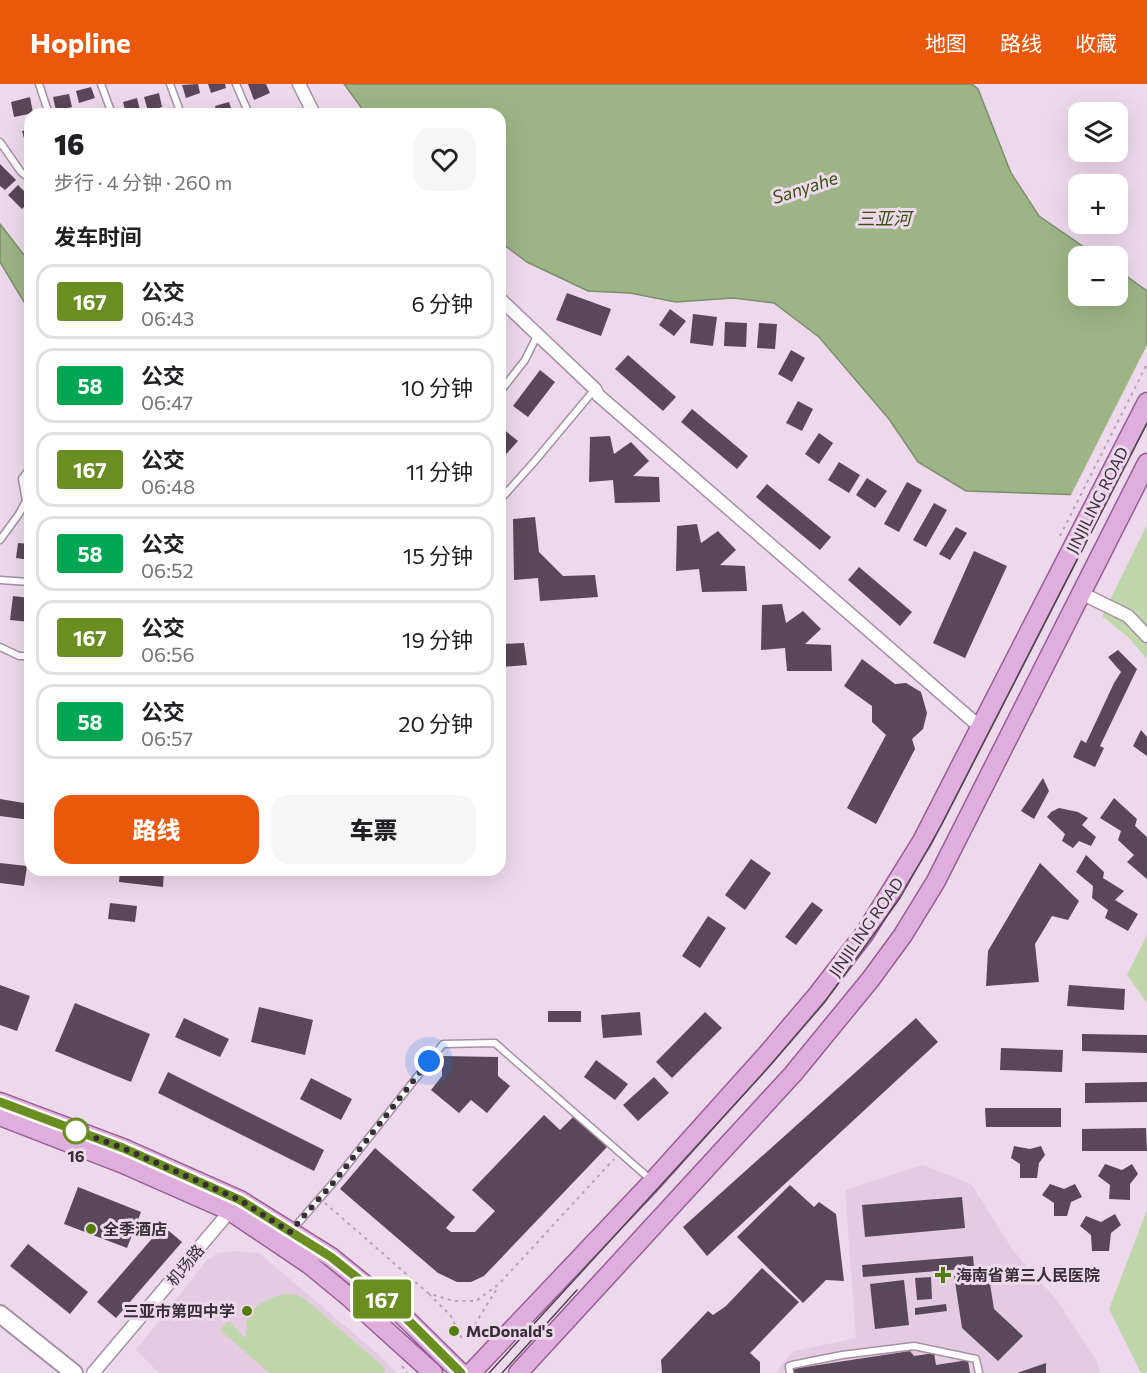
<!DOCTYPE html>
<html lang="zh">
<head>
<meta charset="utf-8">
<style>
	body { margin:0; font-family:Commissioner,"Noto Sans SC",sans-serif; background:#f6f6f6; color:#202124; height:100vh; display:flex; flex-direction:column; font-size:22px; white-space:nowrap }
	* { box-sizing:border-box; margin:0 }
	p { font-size:20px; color:#757577 }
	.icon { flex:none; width:33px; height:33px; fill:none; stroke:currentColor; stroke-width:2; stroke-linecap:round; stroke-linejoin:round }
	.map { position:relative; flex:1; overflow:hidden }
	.drawer { position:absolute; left:24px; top:24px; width:482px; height:768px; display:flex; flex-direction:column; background:#fff; border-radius:18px; box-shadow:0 6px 24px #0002 }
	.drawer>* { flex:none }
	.badge { padding:0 12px; border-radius:4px; font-size:21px; line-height:39px }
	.tools { position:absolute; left:1068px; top:18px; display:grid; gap:12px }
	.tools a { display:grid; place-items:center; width:60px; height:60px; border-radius:12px; background:#fff; box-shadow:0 6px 24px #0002; font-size:30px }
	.you { position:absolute; width:30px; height:30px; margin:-15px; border:4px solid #fff; border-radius:50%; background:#1a73e8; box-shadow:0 0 0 9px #1a73e833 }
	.map>.badge { position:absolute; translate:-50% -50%; box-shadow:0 0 0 3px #fff }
	h2 { padding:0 30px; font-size:22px; line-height:54px }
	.round { display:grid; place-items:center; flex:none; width:63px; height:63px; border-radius:18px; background:#f6f6f6 }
	.summary { display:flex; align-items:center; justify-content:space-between; height:102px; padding:0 30px }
	h1 { font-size:28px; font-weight:800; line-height:45px }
	.primary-button { display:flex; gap:12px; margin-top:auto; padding:12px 30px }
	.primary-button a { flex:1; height:69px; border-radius:18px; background:#ea580c; color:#fff; font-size:24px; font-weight:800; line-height:69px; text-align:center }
	.primary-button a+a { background:#f6f6f6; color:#202124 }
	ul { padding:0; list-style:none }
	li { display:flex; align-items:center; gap:18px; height:75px; margin:0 12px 9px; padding:0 18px; border:3px solid #e0e0e0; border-radius:18px }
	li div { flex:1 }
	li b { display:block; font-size:22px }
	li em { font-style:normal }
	li .badge { min-width:66px; font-weight:700; text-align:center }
	header { display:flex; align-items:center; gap:36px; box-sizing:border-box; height:84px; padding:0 30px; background:#ea580c; color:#fff }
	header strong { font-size:28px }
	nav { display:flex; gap:33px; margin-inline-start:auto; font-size:21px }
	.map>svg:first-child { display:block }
	.built { fill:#e5cbe2 }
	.green { fill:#c0d6ab }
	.water { fill:#9db586; stroke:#7e8d6e; stroke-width:1.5 }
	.pier { fill:#edd9eb }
	.building { fill:#594857 }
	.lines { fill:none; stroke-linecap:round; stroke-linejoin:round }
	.lane-casing { stroke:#a491a2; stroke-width:9 }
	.street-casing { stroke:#a491a2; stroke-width:15 }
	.secondary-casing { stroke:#a491a2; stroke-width:20 }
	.primary-casing { stroke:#975e93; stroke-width:21 }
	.path { stroke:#b3a3b2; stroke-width:2; stroke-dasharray:3 4.5; stroke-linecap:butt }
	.lane { stroke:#fff; stroke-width:6 }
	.street { stroke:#fff; stroke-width:12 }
	.secondary { stroke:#fff; stroke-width:16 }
	.primary { stroke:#dfaedc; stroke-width:18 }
	.tram { stroke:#50464f; stroke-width:1.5 }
	.line-casing { stroke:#fff; stroke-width:14 }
	.line { stroke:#6b8e23; stroke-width:9 }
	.walk { stroke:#372f36; stroke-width:6; stroke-dasharray:0 10.8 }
	.stop-dot { fill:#fff; stroke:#6b8e23; stroke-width:3 }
	.poi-dot { fill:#517d00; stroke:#edd9eb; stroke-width:2 }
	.labels { text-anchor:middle; stroke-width:6; stroke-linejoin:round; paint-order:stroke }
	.street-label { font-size:16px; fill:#372f36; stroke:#edd9eb }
	.stop-label { font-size:16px; font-weight:bold; fill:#372f36; stroke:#edd9eb }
	.poi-label { font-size:16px; font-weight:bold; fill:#372f36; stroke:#edd9eb; text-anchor:start }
	.water-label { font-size:18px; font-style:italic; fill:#37530d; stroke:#edd9eb }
</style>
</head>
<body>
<header>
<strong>Hopline</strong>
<nav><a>地图</a><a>路线</a><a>收藏</a></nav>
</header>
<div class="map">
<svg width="1147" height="1289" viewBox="0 0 1147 1289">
	<rect width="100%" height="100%" fill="#edd9eb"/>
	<path class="built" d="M 923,1081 L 971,1100 L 1012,1165 L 1058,1218 L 1097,1277 L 1100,1289 L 777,1289 L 782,1280 L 794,1267 L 856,1254 L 845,1106 Z
		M 233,1167 L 259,1169 L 385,1276 L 396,1289 L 159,1289 L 136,1266 L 207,1176 L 218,1169 Z"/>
	<path class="green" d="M 1147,441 L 1147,575 L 1128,553 L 1102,532 Z
		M 1147,851 L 1147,919 L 1127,891 Z
		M 1147,1126 L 1147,1289 L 1141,1289 L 1109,1225 Z
		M 285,1210 L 297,1211 L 305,1215 L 384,1283 L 385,1289 L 269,1289 L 220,1246 L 229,1237 L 246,1255 C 246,1250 246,1245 246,1240 C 249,1222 270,1213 285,1210 Z"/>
	<path class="water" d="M 344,0 L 972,0 L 978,5 L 1011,89 L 1039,132 L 1097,172 L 1078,172 L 1078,212 L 1118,212 L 1118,186 L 1147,207 L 1147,388 L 1114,412 L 966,407 L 918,378 L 889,335 L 819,253 L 774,219 L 733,214 L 676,218 L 630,209 L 588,207 L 527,178 L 500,158 L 500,30 L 366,30 Z
		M 0,140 L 24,171 L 30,176 L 30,225 L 27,223 L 0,178 Z"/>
	<path class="pier" d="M 1147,261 L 1147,391 L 1114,415 L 1070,413 Z"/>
	<path class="building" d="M 198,0 L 200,9 L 186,14 L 182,1 Z
		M 208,0 L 225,0 L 226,4 L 211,9 Z
		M 248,0 L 266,0 L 270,9 L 254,16 Z
		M 91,3 L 95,14 L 79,19 L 76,7 Z
		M 159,9 L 162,23 L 148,27 L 144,13 Z
		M 69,10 L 72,23 L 56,27 L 53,13 Z
		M 30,13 L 33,29 L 14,33 L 11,18 Z
		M 137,14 L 141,30 L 126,30 L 123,18 Z
		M 229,18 L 233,30 L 217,30 L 215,22 Z
		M 30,45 L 30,61 L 26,62 L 22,47 Z
		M 0,80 L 16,96 L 5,106 L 0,102 Z
		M 18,101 L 30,113 L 30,117 L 22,125 L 8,111 Z
		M 567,209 L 611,225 L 601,252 L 556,236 Z
		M 670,225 L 686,237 L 674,252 L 659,241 Z
		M 693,230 L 717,233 L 713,262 L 690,259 Z
		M 725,238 L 747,239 L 746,263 L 724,262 Z
		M 759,239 L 777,240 L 775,265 L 757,264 Z
		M 791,266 L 805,274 L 792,298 L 778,290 Z
		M 628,271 L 676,313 L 663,327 L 615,285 Z
		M 540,286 L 555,298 L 528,333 L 513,322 Z
		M 798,317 L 813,325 L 802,347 L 786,339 Z
		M 692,325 L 748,372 L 737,385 L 681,338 Z
		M 502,344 L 518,357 L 500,377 L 500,347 Z
		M 819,349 L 833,359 L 819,380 L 805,370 Z
		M 610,352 L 614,370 L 631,358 L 649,377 L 633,392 L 659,393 L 660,418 L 615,419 L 613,396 L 589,398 L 590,353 Z
		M 839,378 L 860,391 L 849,409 L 828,396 Z
		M 867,394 L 887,407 L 875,424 L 856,411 Z
		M 907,398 L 922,406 L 899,448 L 884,440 Z
		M 767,400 L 831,453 L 820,466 L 756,413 Z
		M 934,419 L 947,426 L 926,463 L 913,456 Z
		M 535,433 L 539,468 L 563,492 L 595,491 L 598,513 L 540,517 L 538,494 L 514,496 L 513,435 Z
		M 697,440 L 701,459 L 718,447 L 736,466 L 720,481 L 745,482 L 747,507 L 702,508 L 699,485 L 676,487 L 677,442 Z
		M 956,443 L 967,449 L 950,476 L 939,470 Z
		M 18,459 L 30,460 L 30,476 L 16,474 Z
		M 974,467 L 1007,482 L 965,574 L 933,559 Z
		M 859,483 L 912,528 L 900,542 L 848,496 Z
		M 13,512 L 30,514 L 30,538 L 10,536 Z
		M 782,520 L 786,539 L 803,527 L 821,545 L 805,560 L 831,561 L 832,587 L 787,587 L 785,564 L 761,566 L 762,521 Z
		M 524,559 L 527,581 L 500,583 L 500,560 Z
		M 1118,566 L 1137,585 L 1100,662 L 1104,664 L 1095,683 L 1073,673 L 1081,656 L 1086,659 L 1114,599 L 1121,588 L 1108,573 Z
		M 862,575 L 895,600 L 906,599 L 921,608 L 927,629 L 923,645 L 912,655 L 915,665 L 876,740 L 847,724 L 886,651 L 872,638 L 872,622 L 844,602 Z
		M 1141,646 L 1147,653 L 1147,672 L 1133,662 Z
		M 1043,694 L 1049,707 L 1034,735 L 1021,727 Z
		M 1114,714 L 1137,735 L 1135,742 L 1147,753 L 1147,795 L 1127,778 L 1134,771 L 1118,756 L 1121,747 L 1100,734 Z
		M 0,715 L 30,720 L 30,736 L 0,732 Z
		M 1059,724 L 1078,728 L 1088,734 L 1082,741 L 1096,753 L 1091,762 L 1079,757 L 1073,764 L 1062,757 L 1065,750 L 1047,733 L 1051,728 Z
		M 1086,771 L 1104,788 L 1103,794 L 1124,807 L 1115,816 L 1138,830 L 1128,847 L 1105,834 L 1108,826 L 1092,814 L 1093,802 L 1076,788 Z
		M 751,775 L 771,789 L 745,826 L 725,811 Z
		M 0,779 L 27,782 L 24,802 L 0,799 Z
		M 1040,779 L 1079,817 L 1068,836 L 1052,832 L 1035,860 L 1039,898 L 986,902 L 988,867 Z
		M 120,786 L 164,786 L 163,803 L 119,798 Z
		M 812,818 L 823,826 L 796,861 L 785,853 Z
		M 110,819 L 137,822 L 135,838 L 108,835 Z
		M 708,832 L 726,844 L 700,884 L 682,872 Z
		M 0,901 L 30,912 L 17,947 L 0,941 Z
		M 1069,901 L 1125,905 L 1124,926 L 1067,922 Z
		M 75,919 L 150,950 L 131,998 L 55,967 Z
		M 259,923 L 313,936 L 305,971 L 251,958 Z
		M 548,927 L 581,927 L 581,938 L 548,938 Z
		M 640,928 L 642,951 L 603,954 L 601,931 Z
		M 705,928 L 722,944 L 672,994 L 656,978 Z
		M 184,934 L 229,955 L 220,973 L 175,953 Z
		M 916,934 L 938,958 L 707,1172 L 683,1143 Z
		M 1082,950 L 1147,951 L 1147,969 L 1082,967 Z
		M 1001,964 L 1063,966 L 1062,988 L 1000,986 Z
		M 442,972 L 498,973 L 498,992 L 510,1002 L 487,1029 L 471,1016 L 459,1029 L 431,1006 L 442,992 Z
		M 596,976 L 628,1000 L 615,1016 L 584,993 Z
		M 168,988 L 324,1066 L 314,1087 L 158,1009 Z
		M 654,993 L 669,1009 L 638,1037 L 623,1021 Z
		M 311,994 L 352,1015 L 341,1036 L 300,1015 Z
		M 1147,998 L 1147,1018 L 1085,1019 L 1085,999 Z
		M 985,1024 L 1061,1024 L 1061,1043 L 986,1043 Z
		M 544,1031 L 560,1046 L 575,1031 L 608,1062 L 484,1192 L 471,1198 L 457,1198 L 438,1189 L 340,1105 L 375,1064 L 455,1133 L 446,1144 L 451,1148 L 475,1148 L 495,1127 L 472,1106 Z
		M 1146,1044 L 1147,1067 L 1082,1067 L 1082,1045 Z
		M 1014,1062 L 1030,1065 L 1041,1062 L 1045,1071 L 1039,1079 L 1037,1094 L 1020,1094 L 1020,1080 L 1011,1074 Z
		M 1105,1080 L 1122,1086 L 1132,1080 L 1138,1090 L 1130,1100 L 1130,1116 L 1109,1115 L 1110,1101 L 1098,1092 Z
		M 1050,1100 L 1064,1105 L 1075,1100 L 1082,1113 L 1071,1118 L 1067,1132 L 1054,1132 L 1054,1119 L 1042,1111 Z
		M 790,1101 L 814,1123 L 819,1118 L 836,1130 L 844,1197 L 826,1196 L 803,1219 L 737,1153 Z
		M 78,1103 L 141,1128 L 127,1164 L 64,1140 Z
		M 962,1113 L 965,1144 L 865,1153 L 862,1121 Z
		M 1115,1130 L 1121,1141 L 1111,1149 L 1109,1167 L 1092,1167 L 1091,1151 L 1080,1142 L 1086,1132 L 1101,1138 Z
		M 163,1142 L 182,1158 L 116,1234 L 97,1218 Z
		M 28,1160 L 88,1208 L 70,1230 L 10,1182 Z
		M 973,1172 L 974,1184 L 863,1193 L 862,1181 Z
		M 762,1184 L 799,1218 L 750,1269 L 760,1278 L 760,1289 L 662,1289 L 661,1276 L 708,1227 L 713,1231 L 726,1222 Z
		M 988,1187 L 994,1225 L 1023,1252 L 998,1277 L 962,1244 L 954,1191 Z
		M 931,1193 L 932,1215 L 917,1216 L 915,1194 Z
		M 904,1196 L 909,1241 L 875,1245 L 870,1200 Z
		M 946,1220 L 947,1227 L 915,1231 L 915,1224 Z
		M 910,1267 L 914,1272 L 934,1269 L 936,1281 L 968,1276 L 970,1289 L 793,1289 L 792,1285 Z
		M 1046,1279 L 1046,1289 L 1017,1289 Z"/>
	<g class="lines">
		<defs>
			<path id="lane" d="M 39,0 L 49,30
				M 101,0 L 112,30
				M 170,0 L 181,30
				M 236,0 L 249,30
				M 0,58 L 21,88 L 30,95
				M 500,308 L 525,276 L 537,252
				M 500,416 L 534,378 L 595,305
				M 0,456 L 19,430 L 26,417 L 22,395 L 30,384
				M 0,496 L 30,498
				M 0,563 L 19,572 L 30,572
				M 293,1145 L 333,1099 L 443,960 L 495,959 L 650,1095
				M 790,1289 L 789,1282 L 792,1281 L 842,1271 L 914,1262 L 976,1275 L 979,1289"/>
			<path id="street" d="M 299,0 L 314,30
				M 500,215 L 595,305 L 598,311 L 980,643
				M 1081,509 L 1128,532 L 1147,552
				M 93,1289 L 230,1127"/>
			<path id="secondary" d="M 0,1230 L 74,1289"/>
			<path id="primary" d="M 0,1018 L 123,1064 L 240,1116 L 331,1173 L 400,1229 L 461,1289
				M 0,1032 L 121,1079 L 230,1127 L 310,1181 L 350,1214 L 433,1289
				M 471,1289 L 652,1098 L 767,970 L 818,910 L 865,849 L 922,757 L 1147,318
				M 518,1289 L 793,990 L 870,896 L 903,851 L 936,797 L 1147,379"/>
		</defs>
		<use href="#lane" class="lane-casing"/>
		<use href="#street" class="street-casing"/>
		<use href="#secondary" class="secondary-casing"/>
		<use href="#primary" class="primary-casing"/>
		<path class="path" d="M 1060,452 L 1147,280
			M 325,1119 L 428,1209 L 453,1217 L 476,1217 L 499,1200 L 614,1075
			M 429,1210 L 451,1232 L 461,1253 L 467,1253 L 498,1203
			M 402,1282 L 407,1289"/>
		<use href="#lane" class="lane"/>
		<use href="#street" class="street"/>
		<use href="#secondary" class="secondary"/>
		<use href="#primary" class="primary"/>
		<path class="tram" d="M 489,1289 L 767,985 L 824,919 L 900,814 L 942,740 L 1147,339
			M 502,1289 L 577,1206"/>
	</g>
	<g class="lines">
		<defs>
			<path id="line" d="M 0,1018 L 123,1064 L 240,1116 L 331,1173 L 400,1228 L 461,1289"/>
		</defs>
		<use href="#line" class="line-casing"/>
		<use href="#line" class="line"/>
		<path class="walk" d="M 76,1047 L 123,1064 L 240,1116 L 290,1148 L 333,1099 L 429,977"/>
	</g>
	<circle class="stop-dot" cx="76" cy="1047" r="12"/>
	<g class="poi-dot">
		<circle cx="91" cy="1145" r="6"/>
		<path d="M940 1182h6v6h6v6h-6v6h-6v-6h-6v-6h6z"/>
		<circle cx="247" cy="1227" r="6"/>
		<circle cx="454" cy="1247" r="6"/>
	</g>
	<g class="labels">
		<g class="street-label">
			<text transform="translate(1097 416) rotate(-63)" y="6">JINJILING ROAD</text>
			<text transform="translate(866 843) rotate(-55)" y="6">JINJILING ROAD</text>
			<text transform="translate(185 1181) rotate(-50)" y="6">机场路</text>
		</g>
		<g class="stop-label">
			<text x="76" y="1078">16</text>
		</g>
		<g class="poi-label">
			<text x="103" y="1151">全季酒店</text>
			<text x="956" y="1197">海南省第三人民医院</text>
			<text x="235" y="1233" text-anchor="end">三亚市第四中学</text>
			<text x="466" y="1253">McDonald's</text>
		</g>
		<g class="water-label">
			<text transform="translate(805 104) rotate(-18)" y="6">Sanyahe</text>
			<text x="884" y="141">三亚河</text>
		</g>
	</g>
</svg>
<div class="tools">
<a><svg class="icon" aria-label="layers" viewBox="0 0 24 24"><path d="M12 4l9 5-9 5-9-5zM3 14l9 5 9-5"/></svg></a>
<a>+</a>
<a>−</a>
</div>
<div class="you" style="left:429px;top:977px"></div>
<b class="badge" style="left:382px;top:1215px;background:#6b8e23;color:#fff">167</b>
<section class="drawer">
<div class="summary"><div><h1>16</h1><p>步行 · 4 分钟 · 260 m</p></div><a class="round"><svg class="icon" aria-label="heart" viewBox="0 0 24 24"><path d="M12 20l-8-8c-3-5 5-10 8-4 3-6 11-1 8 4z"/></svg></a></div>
<h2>发车时间</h2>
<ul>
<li><span class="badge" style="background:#6b8e23;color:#fff">167</span><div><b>公交</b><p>06:43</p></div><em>6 分钟</em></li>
<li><span class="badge" style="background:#00a651;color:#fff">58</span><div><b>公交</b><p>06:47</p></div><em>10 分钟</em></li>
<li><span class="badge" style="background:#6b8e23;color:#fff">167</span><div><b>公交</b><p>06:48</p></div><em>11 分钟</em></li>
<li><span class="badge" style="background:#00a651;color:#fff">58</span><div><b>公交</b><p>06:52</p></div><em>15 分钟</em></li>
<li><span class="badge" style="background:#6b8e23;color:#fff">167</span><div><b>公交</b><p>06:56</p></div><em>19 分钟</em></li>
<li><span class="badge" style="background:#00a651;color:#fff">58</span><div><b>公交</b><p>06:57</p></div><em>20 分钟</em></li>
</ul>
<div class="primary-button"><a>路线</a><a>车票</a></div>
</section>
</div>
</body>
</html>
